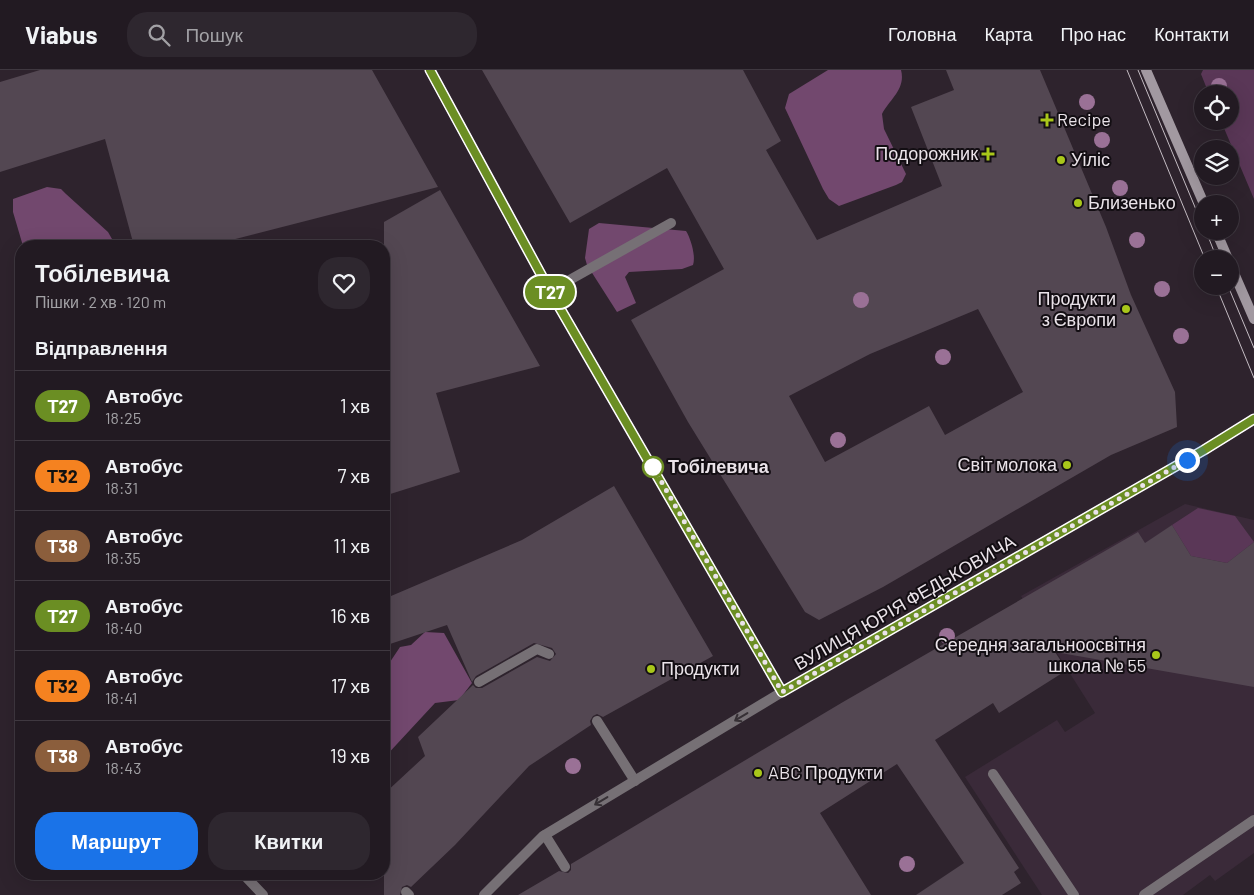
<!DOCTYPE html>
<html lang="uk">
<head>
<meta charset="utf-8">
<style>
	body { margin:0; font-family:Barlow,sans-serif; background:#2e272f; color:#f1f3f6; height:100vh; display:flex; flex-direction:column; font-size:19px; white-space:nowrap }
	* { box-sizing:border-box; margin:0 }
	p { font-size:16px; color:#a2a1a5 }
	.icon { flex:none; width:28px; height:28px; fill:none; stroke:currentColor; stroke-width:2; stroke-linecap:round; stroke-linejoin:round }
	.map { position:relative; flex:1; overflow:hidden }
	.details { position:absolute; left:15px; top:170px; width:375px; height:640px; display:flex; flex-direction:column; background:#221a22; border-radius:20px; box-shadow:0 5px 20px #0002,0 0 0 1px #3f3840 }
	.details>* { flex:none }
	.badge { padding:0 10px; border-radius:16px; font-size:18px; line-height:32px }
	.fabs { position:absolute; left:1194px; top:15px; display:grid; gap:10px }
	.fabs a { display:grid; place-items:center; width:45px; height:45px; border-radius:50%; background:#221a22; box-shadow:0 5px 20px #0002,0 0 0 1px #3f3840; font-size:25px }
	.you { position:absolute; width:25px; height:25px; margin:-12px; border:4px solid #fff; border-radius:50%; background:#1a73e8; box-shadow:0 0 0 8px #1a73e833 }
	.map>.badge { position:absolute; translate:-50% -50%; box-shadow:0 0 0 2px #fff }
	h2 { padding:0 20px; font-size:19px; line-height:45px }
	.round { display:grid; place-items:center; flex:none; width:52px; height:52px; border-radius:20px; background:#2e272f }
	.summary { display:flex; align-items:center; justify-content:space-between; height:85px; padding:0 20px }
	h1 { font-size:24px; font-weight:800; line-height:38px }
	.primary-button { display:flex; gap:10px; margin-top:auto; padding:10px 20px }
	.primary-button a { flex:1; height:58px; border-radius:20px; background:#1a73e8; color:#fff; font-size:20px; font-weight:800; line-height:58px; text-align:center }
	.primary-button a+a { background:#2e272f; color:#f1f3f6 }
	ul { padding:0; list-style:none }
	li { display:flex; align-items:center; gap:15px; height:70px; padding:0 20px; border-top:1px solid #3f3840 }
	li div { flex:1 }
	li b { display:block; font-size:19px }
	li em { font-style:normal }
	li .badge { min-width:55px; font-weight:700; text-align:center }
	header { display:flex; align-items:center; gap:30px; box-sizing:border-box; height:70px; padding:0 25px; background:#221a22; border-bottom:1px solid #3f3840 }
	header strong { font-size:24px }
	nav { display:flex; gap:28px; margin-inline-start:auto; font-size:18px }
	.search { width:350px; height:45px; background:#2e272f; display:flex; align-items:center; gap:12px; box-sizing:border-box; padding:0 18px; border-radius:20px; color:#a2a1a5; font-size:19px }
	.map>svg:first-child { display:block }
	.built { fill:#3a2a39 }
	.green { fill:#5a3757 }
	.forest { fill:#72486e }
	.building { fill:#534752; fill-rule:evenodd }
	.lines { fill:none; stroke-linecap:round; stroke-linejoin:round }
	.service { stroke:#767075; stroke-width:10 }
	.minor { stroke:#767075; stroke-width:10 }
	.secondary { stroke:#a299a1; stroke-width:10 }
	.tram { stroke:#c5bdc4; stroke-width:1 }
	.tree { fill:#9a7196 }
	.oneway { stroke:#363035 }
	.line-casing { stroke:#fff; stroke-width:11 }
	.line { stroke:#6b8e23; stroke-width:8 }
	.walk { stroke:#eae3e9; stroke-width:5; stroke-dasharray:0 9 }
	.poi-dot { fill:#a9c71a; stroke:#130e13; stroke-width:2 }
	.stop-dot { fill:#fff; stroke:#6b8e23; stroke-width:2.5 }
	.labels { text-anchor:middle; stroke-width:4; stroke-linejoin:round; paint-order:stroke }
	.poi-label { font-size:18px; fill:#eae3e9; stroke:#130e13; text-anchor:start }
	.stop-label { font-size:18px; font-weight:bold; fill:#eae3e9; stroke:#130e13; text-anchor:start }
	.street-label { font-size:18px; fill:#eae3e9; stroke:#130e13 }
</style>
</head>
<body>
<header>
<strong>Viabus</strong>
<div class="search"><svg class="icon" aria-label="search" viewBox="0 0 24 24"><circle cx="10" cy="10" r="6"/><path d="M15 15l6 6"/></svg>Пошук</div>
<nav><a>Головна</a><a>Карта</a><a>Про нас</a><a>Контакти</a></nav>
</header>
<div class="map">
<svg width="1254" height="825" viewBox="0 0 1254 825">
	<rect width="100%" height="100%" fill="#2e232d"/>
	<path class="built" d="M 1185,434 L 1254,450 L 1254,783 L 1215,811 L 1210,805 L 1183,825 L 1042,825 L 965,707 L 1057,650 L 1065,662 L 1095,643 L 1021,526 Z"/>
	<path class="green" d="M 1203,0 L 1254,0 L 1254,129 L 1221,51 L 1230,51 L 1230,24 L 1209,24 L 1201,4 Z
		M 1198,438 L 1235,446 L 1254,472 L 1227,493 L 1191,486 L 1172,455 Z"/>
	<path class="forest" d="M 828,0 L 901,0 C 906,19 890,29 882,44 L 884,59 L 906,104 L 902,112 L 896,115 L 839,136 L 829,129 L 823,119 L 785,38 L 789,24 Z
		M 47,117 L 61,119 L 66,124 L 108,162 L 116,176 L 23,176 L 13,142 L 13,129 Z
		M 599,153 L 686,161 C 691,169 696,186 693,195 L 682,199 L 629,202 L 625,207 L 636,233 L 617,242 L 587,195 L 585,188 L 589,159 Z
		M 425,562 L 444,563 L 472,613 L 459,630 L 435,633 L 384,688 L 384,592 L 390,592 L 400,577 L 411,575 Z"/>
	<path class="building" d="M 40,0 L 372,0 L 438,117 L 208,176 L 134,176 L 105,69 L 0,102 L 0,12 Z
		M 482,0 L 743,0 L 781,71 L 766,80 L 817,170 L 942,116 L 911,37 L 954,20 L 946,0 L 1040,0 L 1106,157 L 1131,225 L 1175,322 L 1177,357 L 1111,385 L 883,517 L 819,550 L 805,542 L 688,352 L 631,250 L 724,199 L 667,98 L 570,153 ZM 978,239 L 1023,322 L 945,365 L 929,336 L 825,392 L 789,326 L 870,284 Z
		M 440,120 L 540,296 L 436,323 L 460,402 L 384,426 L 384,152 Z
		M 614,416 L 713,586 L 603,647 L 597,644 L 593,646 L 590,651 L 591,655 L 529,696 L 455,775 L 411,817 L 407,815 L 402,817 L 400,825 L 384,825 L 384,724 L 425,686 L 418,667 L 473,615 L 476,618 L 482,618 L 537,587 L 550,591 L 556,584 L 552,578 L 534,573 L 476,606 L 472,612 L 447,555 L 384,576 L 384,529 L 522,470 Z
		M 1172,455 L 1191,486 L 1227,493 L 1254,472 L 1254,617 L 1055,582 L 1067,600 L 999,643 L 993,633 L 935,670 L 1019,798 L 1014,802 L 1021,813 L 1002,825 L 916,825 L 964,793 L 897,694 L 820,743 L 871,825 L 518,825 L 559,801 L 568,803 L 571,800 L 571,794 L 843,632 L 1138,462 L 1145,473 Z"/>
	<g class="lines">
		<path class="service" d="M 550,221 L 671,153
			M 479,612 L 537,579 L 549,584
			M 597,651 L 635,711
			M 993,704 L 1074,825
			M 545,765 L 565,797
			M 247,808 L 263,825
			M 406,822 L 409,825
			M 1144,825 L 1254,750"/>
		<path class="minor" d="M 484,825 L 543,766 L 782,622"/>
		<path class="secondary" d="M 430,0 L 550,221 L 782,622 L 1204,380 L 1254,349
			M 1146,0 L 1204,134
			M 1216,161 L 1228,189
			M 1230,194 L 1254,249"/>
		<path class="tram" d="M 1127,0 L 1205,189
			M 1138,0 L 1202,154
			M 1206,161 L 1217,189
			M 1216,216 L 1254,308
			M 1228,216 L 1254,278"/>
	</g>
	<g class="tree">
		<circle cx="1219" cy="16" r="8"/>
		<circle cx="1087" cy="32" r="8"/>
		<circle cx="1102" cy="70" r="8"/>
		<circle cx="1120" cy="118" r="8"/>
		<circle cx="1137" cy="170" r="8"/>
		<circle cx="1162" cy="219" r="8"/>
		<circle cx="861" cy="230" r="8"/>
		<circle cx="1181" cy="266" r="8"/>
		<circle cx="943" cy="287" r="8"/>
		<circle cx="838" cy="370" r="8"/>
		<circle cx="947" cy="566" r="8"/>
		<circle cx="573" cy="696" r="8"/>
		<circle cx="907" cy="794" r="8"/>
	</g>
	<defs><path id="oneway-shaft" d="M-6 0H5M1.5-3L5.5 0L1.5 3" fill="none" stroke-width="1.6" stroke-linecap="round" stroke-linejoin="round" transform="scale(1.25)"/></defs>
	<g class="oneway">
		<use href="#oneway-shaft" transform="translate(741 647) rotate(149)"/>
		<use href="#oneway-shaft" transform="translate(601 731) rotate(149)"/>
	</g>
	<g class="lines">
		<defs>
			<path id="line" d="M 430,0 L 550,221 L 782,622 L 1204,380 L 1254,349"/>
		</defs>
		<use href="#line" class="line-casing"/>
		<use href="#line" class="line"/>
		<path class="walk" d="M 653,397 L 782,622 L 1187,390"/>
	</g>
	<g class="poi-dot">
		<path d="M1044.5 42.5h5v5h5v5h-5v5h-5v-5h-5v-5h5z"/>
		<path d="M985.5 76.5h5v5h5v5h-5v5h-5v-5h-5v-5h5z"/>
		<circle cx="1061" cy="90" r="5"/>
		<circle cx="1078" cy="133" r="5"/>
		<circle cx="1126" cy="239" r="5"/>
		<circle cx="1067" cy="395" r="5"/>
		<circle cx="1156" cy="585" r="5"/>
		<circle cx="651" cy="599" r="5"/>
		<circle cx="758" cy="703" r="5"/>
	</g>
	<circle class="stop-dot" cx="653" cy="397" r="10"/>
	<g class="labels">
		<g class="poi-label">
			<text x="1057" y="56">Recipe</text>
			<text x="978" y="90" text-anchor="end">Подорожник</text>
			<text x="1071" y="96">Уіліс</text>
			<text x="1088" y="139">Близенько</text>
			<text x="1116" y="235" text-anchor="end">Продукти<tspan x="1116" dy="21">з Європи</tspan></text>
			<text x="1057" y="401" text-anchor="end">Світ молока</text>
			<text x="1146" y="581" text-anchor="end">Середня загальноосвітня<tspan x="1146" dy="21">школа № 55</tspan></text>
			<text x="661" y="605">Продукти</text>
			<text x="768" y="709">ABC Продукти</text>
		</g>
		<g class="stop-label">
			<text x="668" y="403">Тобілевича</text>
		</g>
		<g class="street-label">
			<text transform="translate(905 533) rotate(-30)" y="6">ВУЛИЦЯ ЮРІЯ ФЕДЬКОВИЧА</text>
		</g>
	</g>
</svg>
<div class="fabs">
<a><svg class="icon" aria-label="locate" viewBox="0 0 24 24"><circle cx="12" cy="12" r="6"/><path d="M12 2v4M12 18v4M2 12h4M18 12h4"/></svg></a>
<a><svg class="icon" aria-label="layers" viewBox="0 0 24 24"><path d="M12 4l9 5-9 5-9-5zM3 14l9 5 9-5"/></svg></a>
<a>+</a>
<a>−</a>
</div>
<div class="you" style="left:1187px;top:390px"></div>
<b class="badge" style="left:550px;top:222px;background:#6b8e23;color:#fff">Т27</b>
<section class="details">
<div class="summary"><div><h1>Тобілевича</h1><p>Пішки · 2 хв · 120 m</p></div><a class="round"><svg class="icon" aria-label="heart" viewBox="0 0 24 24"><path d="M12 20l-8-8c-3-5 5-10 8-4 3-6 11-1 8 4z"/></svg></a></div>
<h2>Відправлення</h2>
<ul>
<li><span class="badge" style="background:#6b8e23;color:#fff">Т27</span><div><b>Автобус</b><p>18:25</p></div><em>1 хв</em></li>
<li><span class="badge" style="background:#f58220;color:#111">Т32</span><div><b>Автобус</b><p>18:31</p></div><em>7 хв</em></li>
<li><span class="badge" style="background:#8b5e3c;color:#fff">Т38</span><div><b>Автобус</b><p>18:35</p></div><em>11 хв</em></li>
<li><span class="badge" style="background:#6b8e23;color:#fff">Т27</span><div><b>Автобус</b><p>18:40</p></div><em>16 хв</em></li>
<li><span class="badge" style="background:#f58220;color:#111">Т32</span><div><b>Автобус</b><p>18:41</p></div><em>17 хв</em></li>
<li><span class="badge" style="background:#8b5e3c;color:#fff">Т38</span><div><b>Автобус</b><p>18:43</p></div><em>19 хв</em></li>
</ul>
<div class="primary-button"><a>Маршрут</a><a>Квитки</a></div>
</section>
</div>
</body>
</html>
